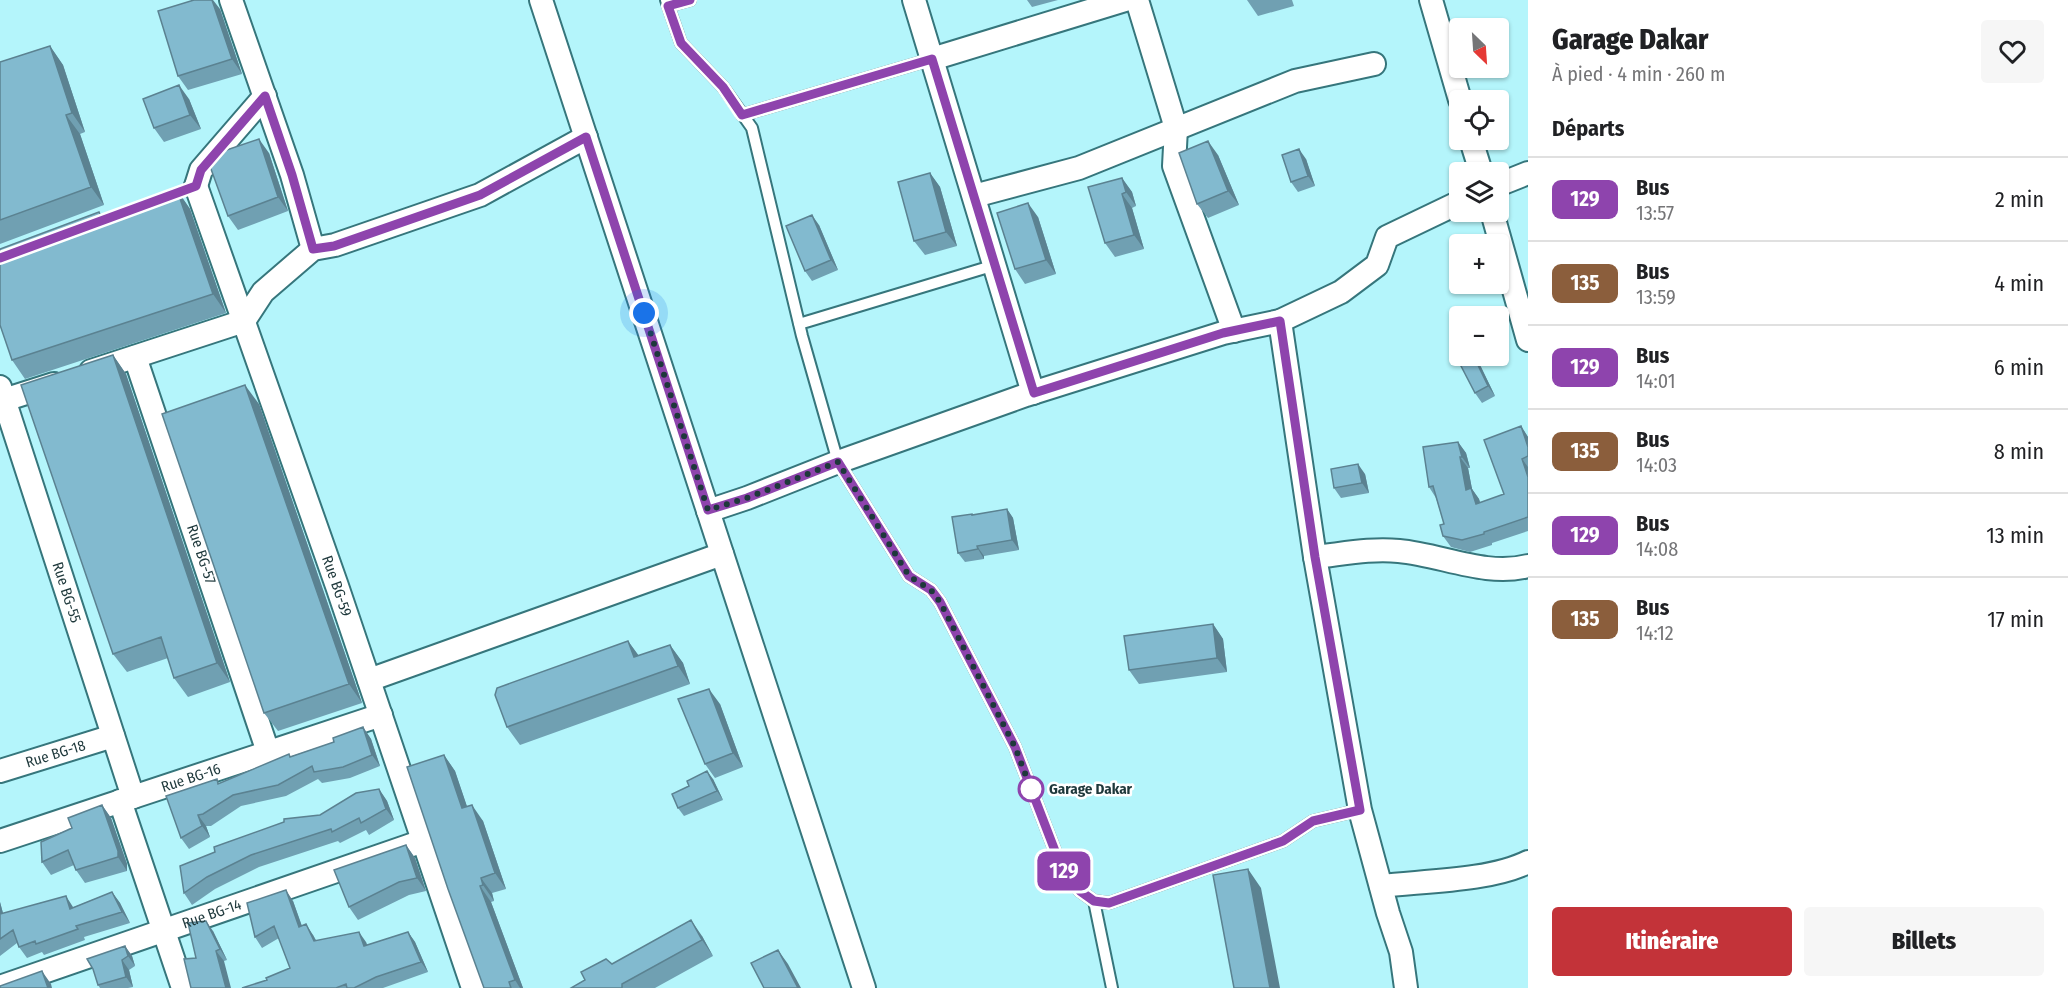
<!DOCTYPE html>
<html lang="fr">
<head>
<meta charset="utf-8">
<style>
	body { margin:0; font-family:"Fira Sans Condensed",sans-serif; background:#f6f6f6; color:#202124; height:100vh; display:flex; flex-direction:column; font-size:22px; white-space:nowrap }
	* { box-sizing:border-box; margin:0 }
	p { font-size:20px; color:#757577 }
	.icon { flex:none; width:33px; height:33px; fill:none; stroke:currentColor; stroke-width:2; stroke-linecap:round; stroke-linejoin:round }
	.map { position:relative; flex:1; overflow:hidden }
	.details { display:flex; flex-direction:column; background:#fff; width:540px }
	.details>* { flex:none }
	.badge { padding:0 12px; border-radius:9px; font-size:21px; line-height:39px }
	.needle { width:39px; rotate:155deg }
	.controls { position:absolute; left:1449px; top:18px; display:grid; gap:12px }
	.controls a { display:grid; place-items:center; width:60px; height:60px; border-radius:6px; background:#fff; box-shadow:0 2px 4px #0004; font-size:30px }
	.you { position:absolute; width:30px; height:30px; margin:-15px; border:4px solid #fff; border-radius:50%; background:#1a73e8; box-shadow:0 0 0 9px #1a73e833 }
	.map>.badge { position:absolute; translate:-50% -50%; box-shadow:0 0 0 3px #fff }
	h2 { padding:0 24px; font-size:22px; line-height:54px }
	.round { display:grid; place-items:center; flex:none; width:63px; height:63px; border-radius:6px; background:#f6f6f6 }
	.overview { display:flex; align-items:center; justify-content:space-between; height:102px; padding:0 24px }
	h1 { font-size:28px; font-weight:800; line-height:45px }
	.primary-button { display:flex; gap:12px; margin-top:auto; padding:12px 24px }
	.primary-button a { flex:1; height:69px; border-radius:6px; background:#c33339; color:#fff; font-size:24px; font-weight:800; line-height:69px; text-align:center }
	.primary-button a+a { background:#f6f6f6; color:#202124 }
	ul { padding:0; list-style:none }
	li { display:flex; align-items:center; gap:18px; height:84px; padding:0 24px; border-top:2px solid #e0e0e0 }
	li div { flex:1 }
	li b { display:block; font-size:22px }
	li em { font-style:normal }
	li .badge { min-width:66px; font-weight:700; text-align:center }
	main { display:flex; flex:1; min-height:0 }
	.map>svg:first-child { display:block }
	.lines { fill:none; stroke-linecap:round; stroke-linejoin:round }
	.lane-casing { stroke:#36767c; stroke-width:14 }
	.street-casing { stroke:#36767c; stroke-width:26 }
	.lane { stroke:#fff; stroke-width:10 }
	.street { stroke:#fff; stroke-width:22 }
	.wall { fill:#70a0b2 }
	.shaded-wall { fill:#5b8291 }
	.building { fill:#82bacf; stroke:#5b8291; stroke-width:1.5 }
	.line-casing { stroke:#fff; stroke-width:14 }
	.line { stroke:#8e44ad; stroke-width:9 }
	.walk { stroke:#1e383b; stroke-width:6; stroke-dasharray:0 10.8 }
	.stop-dot { fill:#fff; stroke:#8e44ad; stroke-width:3 }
	.labels { text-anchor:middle; stroke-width:5; stroke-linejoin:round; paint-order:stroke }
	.street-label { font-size:15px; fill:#1e383b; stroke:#fff }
	.stop-label { font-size:15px; font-weight:bold; fill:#1e383b; stroke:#fff; text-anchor:start }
</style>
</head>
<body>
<main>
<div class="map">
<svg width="1528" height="988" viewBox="0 0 1528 988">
	<rect width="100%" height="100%" fill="#b4f5fb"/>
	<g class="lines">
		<defs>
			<path id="lane" d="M 666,0 L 681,43 L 723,87 L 752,128 L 802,336 L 838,462 L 909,576 L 931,590 L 940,602 L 1015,747 L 1062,869 L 1080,891 L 1094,901 L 1109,903 L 1283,841 L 1313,821 L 1360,810
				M 668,6 L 690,0
				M 742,115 L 932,59
				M 799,324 L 995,265
				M 1094,901 L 1112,988"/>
			<g id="street">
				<path d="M 231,0 L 292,175 L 313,249"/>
				<path d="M 541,0 L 864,988"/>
				<path d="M 914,0 L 1033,393"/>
				<path d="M 1137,0 L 1176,128 L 1174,166 L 1234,331"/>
				<path d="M 1431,0 L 1460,100"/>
				<path d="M 932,59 L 1125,0"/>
				<path d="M 1471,140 L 1481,172"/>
				<path d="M 1498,185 L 1528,173"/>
				<path id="s1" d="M 196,186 L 337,586 L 473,988"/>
				<path d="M 196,186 L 201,170 L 265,96"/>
				<path d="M 974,196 L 1079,168 L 1295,81 L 1374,64"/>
				<path d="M 1492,212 L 1528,340"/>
				<path d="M 1280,321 L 1315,557 L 1360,810 L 1388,913 L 1401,952 L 1406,988"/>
				<path id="s2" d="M 135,357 L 268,752"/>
				<path d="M 91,371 L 244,321 L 263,292 L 313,249 L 335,245 L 480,195 L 586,137"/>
				<path id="s3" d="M 0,387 L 133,797"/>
				<path d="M 4,400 L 54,384"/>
				<path d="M 708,511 L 747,498 L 838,462 L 1026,395 L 1223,333 L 1280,321 L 1341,292 L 1377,265 L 1387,237 L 1460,202"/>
				<path d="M 1315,557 C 1343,554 1371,548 1399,551 C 1442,555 1486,577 1528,566"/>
				<path d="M 369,680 L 722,554"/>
				<path id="s4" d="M 0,771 L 113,736"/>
				<path d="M 120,801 L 183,988"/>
				<path id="s5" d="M 0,841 L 381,715"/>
				<path d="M 1381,886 C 1424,881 1490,881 1528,862"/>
				<path id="s6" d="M 0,987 L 423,841"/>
			</g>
		</defs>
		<use href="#lane" class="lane-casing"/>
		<use href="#street" class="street-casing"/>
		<use href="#lane" class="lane"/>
		<use href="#street" class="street"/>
	</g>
	<path class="wall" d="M 1027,0 L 1058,0 L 1032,7 Z
		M 1247,0 L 1292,0 L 1294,6 L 1258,16 Z
		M 220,9 L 242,74 L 188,90 L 178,76 Z
		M 50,46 L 63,65 L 85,132 L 80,134 L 104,205 L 0,244 L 0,62 Z
		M 189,99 L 201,129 L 164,142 L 154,128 Z
		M 269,153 L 288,211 L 238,230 L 228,216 Z
		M 1218,155 L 1239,205 L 1208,218 L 1197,204 Z
		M 1306,159 L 1315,186 L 1298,192 L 1291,182 Z
		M 930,173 L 940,187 L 957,246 L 925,255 L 914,241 Z
		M 1122,178 L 1132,192 L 1136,206 L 1132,208 L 1144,249 L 1115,257 L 1105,243 Z
		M 177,190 L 190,209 L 226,313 L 25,379 L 12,360 L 104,219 Z
		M 1038,217 L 1056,274 L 1025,284 L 1015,269 Z
		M 819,225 L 838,270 L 812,281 L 805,271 Z
		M 113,355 L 126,374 L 230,682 L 188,697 L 174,678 L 168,658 L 127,672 L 113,654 Z
		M 1474,357 L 1481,367 L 1495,396 L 1482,403 L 1475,393 Z
		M 259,404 L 362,703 L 278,731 L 264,713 Z
		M 1521,426 L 1528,437 L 1528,531 L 1492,543 L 1492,545 L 1470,552 L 1451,547 L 1443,536 L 1444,524 L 1436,498 L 1429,487 L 1458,442 L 1466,453 L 1470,468 L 1468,468 L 1472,489 L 1479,499 L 1480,503 L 1504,494 Z
		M 1365,474 L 1369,493 L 1341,498 L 1334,488 Z
		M 1007,509 L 1013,518 L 1019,550 L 984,556 L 984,559 L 965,562 L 958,553 L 973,515 Z
		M 1213,624 L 1223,639 L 1227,672 L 1139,684 L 1129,670 Z
		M 628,641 L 639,656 L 670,645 L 683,663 L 690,684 L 520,745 L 507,727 Z
		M 720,704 L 743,767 L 715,778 L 705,764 Z
		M 363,727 L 371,739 L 380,766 L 350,778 L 322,783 L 318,779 L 286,796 L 241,806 L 211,826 L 206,826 L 210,837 L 189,849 L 181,838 L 220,783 L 334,742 Z
		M 444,755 L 455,771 L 467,807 L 483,821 L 506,889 L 492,893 L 494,901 L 491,902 L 523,988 L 484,988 Z
		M 713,779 L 723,800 L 684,816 L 678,808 Z
		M 379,789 L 387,801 L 394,820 L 369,835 L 366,830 L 340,843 L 338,841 L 259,867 L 215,889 L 192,905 L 184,893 L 180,866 L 320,815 Z
		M 102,805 L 111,818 L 127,864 L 127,871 L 85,883 L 76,870 L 74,865 L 51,875 L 42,862 L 72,828 Z
		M 406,845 L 415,858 L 426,891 L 409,895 L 358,920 L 349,907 Z
		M 112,892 L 120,903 L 130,923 L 84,937 L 85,940 L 44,955 L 42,952 L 27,958 L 19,947 L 17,943 L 0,956 L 0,902 L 3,913 L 74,907 Z
		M 293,901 L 302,926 L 313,935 L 316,940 L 366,942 L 367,945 L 408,932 L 415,942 L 428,972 L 383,988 L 242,988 L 267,980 L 290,968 L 279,938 L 262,948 L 255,937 Z
		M 213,931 L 227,960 L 224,961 L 196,958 Z
		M 702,936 L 713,956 L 655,988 L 571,988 L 612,964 Z
		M 125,946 L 132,956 L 135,966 L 129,970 L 133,987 L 128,988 L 100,988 L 98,985 Z"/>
	<path class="shaded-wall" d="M 212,0 L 213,0 L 220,9 L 242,74 L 232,59 Z
		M 50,46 L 63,65 L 85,132 L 72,113 Z
		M 179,85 L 189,99 L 201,129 L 190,115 Z
		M 66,115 L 80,134 L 104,205 L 91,187 Z
		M 259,139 L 269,153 L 288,211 L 278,197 Z
		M 1208,141 L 1218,155 L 1239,205 L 1228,191 Z
		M 1299,149 L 1306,159 L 1315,186 L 1308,176 Z
		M 930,173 L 940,187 L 957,246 L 946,232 Z
		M 1122,178 L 1132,192 L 1136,206 L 1126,192 Z
		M 177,190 L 190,209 L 226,313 L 213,294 Z
		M 1122,194 L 1132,208 L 1144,249 L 1134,235 Z
		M 1028,203 L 1038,217 L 1056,274 L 1046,260 Z
		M 812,215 L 819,225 L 838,270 L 831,260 Z
		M 113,355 L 126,374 L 230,682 L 217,663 Z
		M 1474,357 L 1481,367 L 1495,396 L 1488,386 Z
		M 245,385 L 259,404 L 362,703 L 349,684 Z
		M 1521,426 L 1528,437 L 1528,447 Z
		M 1458,442 L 1466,453 L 1470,468 L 1462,457 Z
		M 1460,457 L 1468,468 L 1472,489 L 1479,499 L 1484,515 L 1466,490 Z
		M 1522,459 L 1528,467 L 1528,477 Z
		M 1358,464 L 1365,474 L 1369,493 L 1362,483 Z
		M 1007,509 L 1013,518 L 1019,550 L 1012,540 Z
		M 977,546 L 984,556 L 984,559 L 978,549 Z
		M 1213,624 L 1223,639 L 1227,672 L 1217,658 Z
		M 628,641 L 641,659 L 634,657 Z
		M 670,645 L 683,663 L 690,684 L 678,666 Z
		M 709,689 L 720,704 L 743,767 L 733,753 Z
		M 363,727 L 371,739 L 380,766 L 372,755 Z
		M 444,755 L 455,771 L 473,824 L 462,808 Z
		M 707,771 L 713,779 L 723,800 L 717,791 Z
		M 379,789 L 387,801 L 394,820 L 386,809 Z
		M 102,805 L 111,818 L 127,864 L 127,871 L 118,857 Z
		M 472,805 L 483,821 L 506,889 L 495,873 Z
		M 198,815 L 206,826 L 210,837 L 202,826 Z
		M 406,845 L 415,858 L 426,891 L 417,878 Z
		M 1248,869 L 1261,888 L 1280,988 L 1270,988 Z
		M 481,878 L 492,893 L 494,901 L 483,885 Z
		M 480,886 L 491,902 L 523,988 L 520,988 L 515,980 Z
		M 286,890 L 293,901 L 306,938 L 299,927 Z
		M 112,892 L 120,903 L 130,923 L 122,912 Z
		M 66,896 L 73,907 L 78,920 L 70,909 Z
		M 0,902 L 6,925 L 0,916 Z
		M 691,920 L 702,936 L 713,956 L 702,940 Z
		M 206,921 L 213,931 L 227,960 L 220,949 Z
		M 306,924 L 313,935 L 321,951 L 314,941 Z
		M 359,932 L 366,942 L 371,957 L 364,946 Z
		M 408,932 L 415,942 L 428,972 L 421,962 Z
		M 125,946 L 132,956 L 135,966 L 128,956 Z
		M 778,950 L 788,964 L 801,988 L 798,988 Z
		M 216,951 L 224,961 L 231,988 L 226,988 Z
		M 122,960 L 129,970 L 133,987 L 126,977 Z
		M 42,971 L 51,984 L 52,988 L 48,988 Z"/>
	<path class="building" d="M 194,0 L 212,0 L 232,59 L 178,76 L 158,11 Z
		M 50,46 L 72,113 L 66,115 L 91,187 L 0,220 L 0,62 Z
		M 179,85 L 190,115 L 154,128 L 143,99 Z
		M 259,139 L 278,197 L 228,216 L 207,158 L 209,156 Z
		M 1208,141 L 1228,191 L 1197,204 L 1179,153 Z
		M 1299,149 L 1308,176 L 1291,182 L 1282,155 Z
		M 930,173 L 946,232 L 914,241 L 898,182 Z
		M 1122,178 L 1126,192 L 1122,194 L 1134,235 L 1105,243 L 1088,187 Z
		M 177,190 L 213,294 L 12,360 L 0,325 L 0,249 L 99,212 L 102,219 Z
		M 1028,203 L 1046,260 L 1015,269 L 997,213 Z
		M 812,215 L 831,260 L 805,271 L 786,226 Z
		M 113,355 L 217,663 L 174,678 L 161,637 L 113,654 L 21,385 Z
		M 1474,357 L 1488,386 L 1475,393 L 1460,364 Z
		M 245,385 L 349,684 L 264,713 L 162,414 Z
		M 1521,426 L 1528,447 L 1528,456 L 1522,459 L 1528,477 L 1528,517 L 1484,532 L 1484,534 L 1462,540 L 1443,536 L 1440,525 L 1444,524 L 1433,486 L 1429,487 L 1423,447 L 1458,442 L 1462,457 L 1460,457 L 1466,490 L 1471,488 L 1476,504 L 1504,494 L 1484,440 Z
		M 1358,464 L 1362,483 L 1334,488 L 1331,469 Z
		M 1007,509 L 1012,540 L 977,546 L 978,549 L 958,553 L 952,517 L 972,514 L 972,515 Z
		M 1213,624 L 1217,658 L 1129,670 L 1124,636 Z
		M 628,641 L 634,657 L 670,645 L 678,666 L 507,727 L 495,695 L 497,688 Z
		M 709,689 L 733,753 L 705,764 L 678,699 Z
		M 363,727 L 372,755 L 343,767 L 314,772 L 312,766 L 278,785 L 233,795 L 203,814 L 198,815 L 202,826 L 181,838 L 166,796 L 217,779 L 218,784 L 289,754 L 290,757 L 334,742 L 333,738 Z
		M 444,755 L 462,808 L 472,805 L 495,873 L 481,878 L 483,885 L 480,886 L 515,980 L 509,982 L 511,988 L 484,988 L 448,889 L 407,767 Z
		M 707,771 L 717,791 L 678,808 L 672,794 L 689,786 L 687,781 Z
		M 379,789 L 386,809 L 361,823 L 359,818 L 332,832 L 331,829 L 251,855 L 207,877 L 184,893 L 180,866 L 215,852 L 214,847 L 284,822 L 284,819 L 320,815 L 356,793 Z
		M 102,805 L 118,851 L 118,857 L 76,870 L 68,850 L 42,862 L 41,842 L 72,828 L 68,818 Z
		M 406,845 L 417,878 L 399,882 L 349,907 L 334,870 Z
		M 1248,869 L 1270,988 L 1234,988 L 1213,875 Z
		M 286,890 L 299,927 L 306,924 L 314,941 L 359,932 L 364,946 L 408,932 L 421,962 L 376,977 L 354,988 L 347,988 L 346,984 L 336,988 L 242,988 L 267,980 L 266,978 L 290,968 L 274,926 L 255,937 L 247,903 Z
		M 112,892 L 122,912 L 76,926 L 78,929 L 36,944 L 35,941 L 19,947 L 13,930 L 0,939 L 0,914 L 66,896 L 70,909 Z
		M 691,920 L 702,940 L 622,984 L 622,988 L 571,988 L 585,980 L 581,972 L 606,959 L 612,964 Z
		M 206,921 L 220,949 L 216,951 L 226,988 L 191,988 L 184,959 L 196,958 L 188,923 Z
		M 125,946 L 128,956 L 122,960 L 126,977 L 98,985 L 93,969 L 87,959 Z
		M 778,950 L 798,988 L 764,988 L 751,963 Z
		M 42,971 L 48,988 L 0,988 L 0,986 Z"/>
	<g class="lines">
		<defs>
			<path id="line" d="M 0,258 L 196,186 L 201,170 L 265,96 L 292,175 L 313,249 L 334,246 L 480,195 L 586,137 L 708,510 L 747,498 L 838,462 L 909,576 L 931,590 L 940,602 L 1015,747 L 1062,869 L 1080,891 L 1094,901 L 1109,903 L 1283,841 L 1313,821 L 1360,810 L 1315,557 L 1280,321 L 1223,333 L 1034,393 L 932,59 L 742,115 L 723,87 L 681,43 L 668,6 L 690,0"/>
		</defs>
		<use href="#line" class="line-casing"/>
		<use href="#line" class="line"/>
		<path class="walk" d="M 644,313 L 708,510 L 747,498 L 838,462 L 909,576 L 931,590 L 940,602 L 1015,747 L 1031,789"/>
	</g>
	<circle class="stop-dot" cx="1031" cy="789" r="12"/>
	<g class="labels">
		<g class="street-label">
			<text dy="5" stroke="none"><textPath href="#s2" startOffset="208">Rue BG-57</textPath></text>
			<text dy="5" stroke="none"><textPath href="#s1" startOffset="424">Rue BG-59</textPath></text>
			<text dy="5" stroke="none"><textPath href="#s3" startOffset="216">Rue BG-55</textPath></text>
			<text dy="5" stroke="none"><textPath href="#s4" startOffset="58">Rue BG-18</textPath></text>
			<text dy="5" stroke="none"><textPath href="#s5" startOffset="201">Rue BG-16</textPath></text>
			<text dy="5" stroke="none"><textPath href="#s6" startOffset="224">Rue BG-14</textPath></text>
		</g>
		<g class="stop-label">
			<text x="1049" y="794">Garage Dakar</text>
		</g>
	</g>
</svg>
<div class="controls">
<a><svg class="needle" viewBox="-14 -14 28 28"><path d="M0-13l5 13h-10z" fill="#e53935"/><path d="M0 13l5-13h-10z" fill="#757577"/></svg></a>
<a><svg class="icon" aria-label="locate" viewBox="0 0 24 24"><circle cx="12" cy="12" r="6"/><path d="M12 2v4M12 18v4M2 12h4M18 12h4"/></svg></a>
<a><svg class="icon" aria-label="layers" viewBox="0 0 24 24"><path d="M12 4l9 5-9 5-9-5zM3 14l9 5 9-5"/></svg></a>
<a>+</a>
<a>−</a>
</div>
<div class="you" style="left:644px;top:313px"></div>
<b class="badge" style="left:1064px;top:871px;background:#8e44ad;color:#fff">129</b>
</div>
<section class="details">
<div class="overview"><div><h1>Garage Dakar</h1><p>À pied · 4 min · 260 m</p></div><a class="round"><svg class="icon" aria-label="heart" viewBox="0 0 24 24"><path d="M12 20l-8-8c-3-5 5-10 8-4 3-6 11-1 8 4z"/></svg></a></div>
<h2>Départs</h2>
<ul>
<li><span class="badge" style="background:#8e44ad;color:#fff">129</span><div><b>Bus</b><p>13:57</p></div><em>2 min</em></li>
<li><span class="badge" style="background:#8b5e3c;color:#fff">135</span><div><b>Bus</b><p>13:59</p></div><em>4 min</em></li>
<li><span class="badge" style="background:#8e44ad;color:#fff">129</span><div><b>Bus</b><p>14:01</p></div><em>6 min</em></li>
<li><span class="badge" style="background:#8b5e3c;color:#fff">135</span><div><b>Bus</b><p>14:03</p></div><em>8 min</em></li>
<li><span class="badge" style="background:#8e44ad;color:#fff">129</span><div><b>Bus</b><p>14:08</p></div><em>13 min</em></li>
<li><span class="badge" style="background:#8b5e3c;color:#fff">135</span><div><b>Bus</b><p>14:12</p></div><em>17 min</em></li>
</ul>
<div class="primary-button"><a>Itinéraire</a><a>Billets</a></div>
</section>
</main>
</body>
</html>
